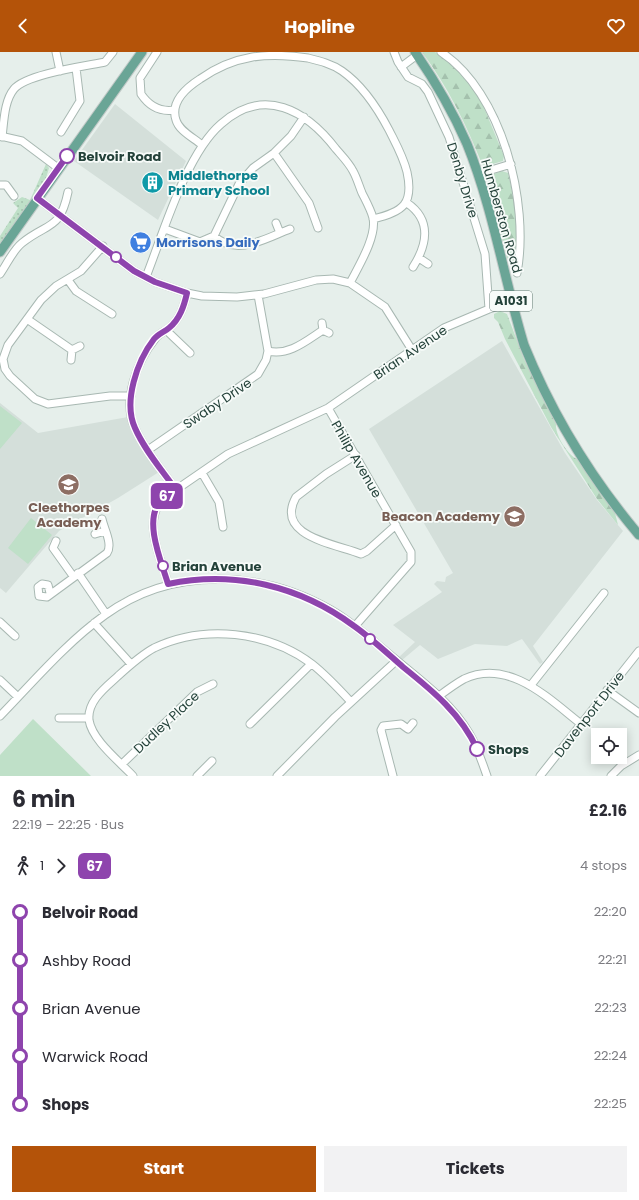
<!DOCTYPE html>
<html lang="en">
<head>
<meta charset="utf-8">
<style>
	body { margin:0; font-family:Poppins,sans-serif; background:#f2f2f3; color:#2b2b33; height:100vh; display:flex; flex-direction:column; font-size:15px; white-space:nowrap }
	* { box-sizing:border-box; margin:0 }
	p { font-size:13px; color:#7c7c81 }
	.icon { flex:none; width:22px; height:22px; fill:none; stroke:currentColor; stroke-width:2; stroke-linecap:round; stroke-linejoin:round }
	.map { position:relative; height:724px; overflow:hidden }
	.details { display:flex; flex-direction:column; background:#fff; flex:1 }
	.details>* { flex:none }
	.badge { padding:0 8px; border-radius:6px; font-size:14px; line-height:26px }
	.controls { position:absolute; left:591px; top:676px; display:grid; gap:8px }
	.controls a { display:grid; place-items:center; width:36px; height:36px; border-radius:0px; background:#fff; box-shadow:0 2px 10px #0003; font-size:20px }
	.map>.badge { position:absolute; translate:-50% -50%; box-shadow:0 0 0 2px #fff }
	.legs { display:flex; align-items:center; gap:6px; height:44px; padding:0 12px; font-size:13px }
	.legs p { margin-inline-start:auto }
	.overview { display:flex; align-items:center; justify-content:space-between; height:68px; padding:0 12px }
	h1 { font-size:22px; font-weight:700; line-height:30px }
	.action { display:flex; gap:8px; margin-top:auto; padding:8px 12px }
	.action a { flex:1; height:46px; border-radius:0px; background:#b45309; color:#fff; font-size:16px; font-weight:700; line-height:46px; text-align:center }
	.action a+a { background:#f2f2f3; color:#2b2b33 }
	ul { padding:0 12px; list-style:none }
	li { display:flex; align-items:center; gap:14px; height:48px; font-size:15px }
	li i { display:grid; place-items:center; width:6px; height:100%; margin:0 5px; background:currentColor }
	li i::after { content:''; width:10px; height:10px; margin:-5px; border:3px solid; border-radius:50%; background:#fff }
	li p { margin-inline-start:auto }
	li:first-child i { background:linear-gradient(#0000 50%,currentColor 0) }
	li:last-child i { background:linear-gradient(currentColor 50%,#0000 0) }
	header { display:flex; justify-content:space-between; align-items:center; height:52px; padding:0 12px; background:#b45309; color:#fff; font-size:18px; font-weight:700 }
	.map>svg:first-child { display:block }
	.built { fill:#d4dfda }
	.grass { fill:url(#grass-dots) }
	.forest { fill:url(#forest-firs) }
	.park { fill:#bfe0c8 }
	.lines { fill:none; stroke-linecap:round; stroke-linejoin:round }
	.minor-casing { stroke:#a8b8b2; stroke-width:9 }
	.major-casing { stroke:#c2cac8; stroke-width:11 }
	.minor { stroke:#fff; stroke-width:7 }
	.major { stroke:#6aa596; stroke-width:9 }
	.line-1-casing { stroke:#fff; stroke-width:9 }
	.line-1 { stroke:#8e44ad; stroke-width:6 }
	.stop-1-dot { fill:#fff; stroke:#8e44ad; stroke-width:2 }
	.labels { text-anchor:middle; stroke-width:3.5; stroke-linejoin:round; paint-order:stroke }
	.shield { fill:#f7fbf9; stroke:#637a73; stroke-width:1 }
	.shield-label { font-size:12px; font-weight:bold; fill:#24423a }
	.stop-label { font-size:13px; font-weight:bold; fill:#24423a; stroke:#f7fbf9; text-anchor:start }
	.culture-label { font-size:13px; font-weight:bold; fill:#0d838f; stroke:#f7fbf9; text-anchor:start }
	.street-label { font-size:13px; fill:#24423a; stroke:#f7fbf9 }
	.shop-label { font-size:13px; font-weight:bold; fill:#366cbe; stroke:#f7fbf9; text-anchor:start }
	.education-label { font-size:13px; font-weight:bold; fill:#785e54; stroke:#f7fbf9 }
</style>
</head>
<body>
<header><svg class="icon" aria-label="back" viewBox="0 0 24 24"><path d="M15 5l-7 7 7 7"/></svg>Hopline<svg class="icon" aria-label="heart" viewBox="0 0 24 24"><path d="M12 20l-8-8c-3-5 5-10 8-4 3-6 11-1 8 4z"/></svg></header>
<div class="map">
<svg width="639" height="724" viewBox="0 0 639 724">
	<defs>
		<pattern id="grass-dots" width="8" height="8" patternUnits="userSpaceOnUse"><rect width="8" height="8" fill="#bfe0c8"/><path d="M2 2h.1M6 6h.1" fill="none" stroke="#a4c1ad" stroke-width="1.8" stroke-linecap="round"/></pattern>
		<pattern id="forest-firs" width="22" height="20" patternUnits="userSpaceOnUse"><rect width="22" height="20" fill="#bfe0c8"/><path d="M5 1l3.5 6h-7zM16 11l3.5 6h-7z" fill="#a4c1ad"/></pattern>
	</defs>
	<rect width="100%" height="100%" fill="#e6efeb"/>
	<path class="built" d="M 115,52 L 186,109 L 158,168 L 74,109 Z
		M 502,289 L 565,401 L 597,448 L 623,479 L 533,594 L 543,610 L 540,612 L 522,587 L 507,594 L 475,592 L 438,607 L 420,593 L 401,609 L 398,606 L 415,590 L 393,573 L 442,540 L 434,532 L 437,529 L 445,530 L 446,525 L 453,521 L 369,377 Z
		M 0,351 L 38,381 L 128,365 L 132,380 L 138,390 L 159,420 L 118,446 L 59,479 L 6,541 L 0,536 Z"/>
	<path class="grass" d="M 46,112 L 49,116 L 44,133 L 0,194 L 0,184 L 18,156 L 13,151 L 22,145 L 30,148 Z"/>
	<path class="forest" d="M 422,0 L 435,0 L 451,10 L 478,41 L 504,104 L 503,109 L 486,114 L 482,112 C 466,72 448,35 422,0 Z
		M 502,119 L 508,121 C 515,151 520,181 513,212 L 510,212 L 506,203 L 488,129 L 491,123 Z
		M 500,259 L 507,262 L 524,307 L 556,372 C 555,384 568,403 578,408 L 615,461 L 618,473 L 597,447 L 551,375 L 505,287 L 498,270 L 494,266 L 494,262 Z"/>
	<path class="park" d="M 0,354 L 22,371 L 0,397 Z
		M 31,466 L 52,483 L 28,512 L 8,496 Z
		M 33,667 L 91,724 L 0,724 L 0,703 Z"/>
	<g class="lines">
		<defs>
			<path id="minor" d="M 56,0 L 60,19
				M 157,0 L 140,26 L 141,42 C 149,54 160,60 174,58
				M 394,0 L 398,10 L 408,25 L 422,32 L 428,40 L 449,85 L 485,202 L 489,257
				M 441,0 C 502,40 530,151 517,221
				M 401,15 L 417,3
				M 61,80 L 80,49 L 76,16
				M 0,84 L 22,89 L 58,116
				M 2,85 C 4,70 4,49 14,37 C 26,22 86,14 105,10 L 113,0
				M 202,93 C 194,86 179,79 176,68 C 170,50 186,36 200,27 C 234,3 267,0 308,6 C 320,9 332,12 342,19 C 362,33 378,57 389,78 C 396,92 403,104 407,120 C 414,152 403,160 373,167
				M 274,101 L 309,151 L 318,176
				M 478,122 L 511,112
				M 0,133 L 6,133 L 14,144
				M 37,146 L 134,219 L 155,230 L 187,241 L 202,244 L 237,245 L 264,242 L 316,228 L 333,227 L 350,231 L 385,255 L 412,298
				M 407,151 C 432,168 427,193 413,215
				M 276,171 L 280,181
				M 165,177 L 200,190 L 214,184 L 239,132 L 253,116 L 274,101 L 291,84 L 304,65
				M 214,184 C 237,205 266,186 290,177
				M 103,194 L 81,219 L 56,234 L 41,248 L 8,293 L 3,307 L 5,317 L 10,324 L 35,347 L 48,352 L 110,344 L 131,344
				M 419,206 L 428,212
				M 0,222 C 7,212 13,198 22,191 C 48,170 60,179 68,140
				M 146,225 C 163,182 186,102 221,72 C 264,34 306,58 336,97 C 342,104 349,111 353,119 C 357,126 359,134 362,141 C 366,149 371,158 373,166 C 377,185 358,215 350,231
				M 68,228 L 76,239 L 112,262
				M 27,267 L 72,298
				M 322,271 L 323,278 L 329,281
				M 166,278 L 190,301
				M 268,299 C 289,304 306,289 323,278
				M 71,308 L 72,298 L 80,294
				M 328,356 L 411,500 L 411,510 L 355,574
				M 148,398 L 258,322 L 266,308 L 268,299 L 258,243
				M 356,403 L 326,422 L 296,445 C 274,485 337,492 361,502 L 367,499 L 396,473
				M 202,421 L 219,450 L 223,475
				M 176,438 C 162,418 145,399 135,376 C 122,349 137,309 155,287 C 158,282 164,280 169,276 C 180,267 184,254 187,241
				M 95,482 L 105,479
				M 56,489 L 53,496 L 73,524
				M 78,521 L 106,562
				M 168,532 C 161,506 141,468 164,446 L 228,402 L 328,356 L 444,276 L 489,257 L 512,250
				M 50,541 L 48,533 L 42,532 L 38,535 L 39,544 L 47,545 L 107,501 C 113,492 104,477 102,467
				M 0,570 L 15,584
				M 94,571 L 131,612
				M 0,628 L 18,645
				M 531,633 L 604,541
				M 607,638 L 639,661
				M 439,644 C 447,638 455,632 464,627 C 509,606 549,647 581,672
				M 0,664 C 34,629 66,591 105,563 C 172,514 261,518 331,558 C 350,569 366,583 383,597 C 413,623 449,647 469,681 C 477,694 482,710 487,724
				M 59,666 L 89,666
				M 250,672 L 311,612
				M 122,712 L 197,640 L 213,632
				M 133,724 C 119,709 92,688 89,668 C 87,649 106,635 118,624 C 129,614 141,603 154,596 C 204,572 268,579 312,612 C 326,623 339,637 351,650
				M 197,724 L 212,709
				M 277,724 L 335,665 L 396,609
				M 393,724 L 381,678 L 383,674 L 401,672 L 408,677 L 413,671
				M 540,724 L 639,599
				M 611,724 L 621,714 L 639,703"/>
			<path id="major" d="M 415,0 C 435,29 453,60 467,92 C 493,156 504,227 524,293 C 552,362 591,426 639,483
				M 0,200 L 142,0"/>
		</defs>
		<use href="#minor" class="minor-casing"/>
		<use href="#major" class="major-casing"/>
		<use href="#minor" class="minor"/>
		<use href="#major" class="major"/>
	</g>
	<g class="lines">
		<defs>
			<path id="line-1" d="M 67,104 L 37,146 L 134,219 L 155,230 L 187,241 C 184,254 180,267 169,276 C 164,280 158,282 154,287 C 137,309 123,350 135,376 C 145,399 162,418 176,438 C 170,441 164,446 159,451 C 144,471 162,511 168,532 C 234,518 300,534 354,574 C 371,586 387,601 403,615 C 433,639 461,662 477,697"/>
		</defs>
		<use href="#line-1" class="line-1-casing"/>
		<use href="#line-1" class="line-1"/>
	</g>
	<defs>
		<symbol id="building-disc" viewBox="-11 -11 22 22"><circle r="9.5" fill="#0f9aa8" stroke="#f7fbf9"/><path d="M-4-6H4V6H1V3H-1V6H-4ZM-2.5-4.3h1.7v1.8h-1.7ZM.8-4.3h1.7v1.8H.8ZM-2.5-1h1.7V.8h-1.7ZM.8-1h1.7V.8H.8Z" fill="#fff"/></symbol>
		<symbol id="supermarket-disc" viewBox="-11 -11 22 22"><circle r="9.5" fill="#3f7fe0" stroke="#f7fbf9"/><path d="M-6-5.5h2.5l.6 2H6L4.5 2H-2.5L-4.4-4H-6ZM-1.5 3.2a1.3 1.3 0 1 0 .1 0ZM3 3.2a1.3 1.3 0 1 0 .1 0Z" fill="#fff"/></symbol>
		<symbol id="school-disc" viewBox="-11 -11 22 22"><circle r="9.5" fill="#8d6e63" stroke="#f7fbf9"/><path d="M0-5L7-2L0 1L-7-2ZM-4 1L0 2.5L4 1V4Q0 6-4 4Z" fill="#fff"/></symbol>
	</defs>
	<g fill-rule="evenodd">
		<use href="#building-disc" x="140" y="118" width="25" height="25"/>
		<use href="#supermarket-disc" x="128" y="178" width="25" height="25"/>
		<use href="#school-disc" x="56" y="420" width="25" height="25"/>
		<use href="#school-disc" x="502" y="452" width="25" height="25"/>
	</g>
	<g class="stop-1-dot">
		<circle cx="67" cy="104" r="7"/>
		<circle cx="116" cy="205" r="5"/>
		<circle cx="163" cy="514" r="5"/>
		<circle cx="370" cy="587" r="5"/>
		<circle cx="477" cy="697" r="7"/>
	</g>
	<g class="labels">
		<rect class="shield" x="490" y="239" width="42" height="20" rx="3"/>
		<g class="shield-label">
			<text x="511" y="253">A1031</text>
		</g>
		<g class="stop-label">
			<text x="78" y="109">Belvoir Road</text>
			<text x="172" y="519">Brian Avenue</text>
			<text x="488" y="702">Shops</text>
		</g>
		<g class="culture-label">
			<text x="168" y="128">Middlethorpe<tspan x="168" dy="15">Primary School</tspan></text>
		</g>
		<g class="street-label">
			<text transform="translate(463 128) rotate(73)" y="5">Denby Drive</text>
			<text transform="translate(502 164) rotate(74)" y="5">Humberston Road</text>
			<text transform="translate(410 300) rotate(-34)" y="5">Brian Avenue</text>
			<text transform="translate(217 351) rotate(-34)" y="5">Swaby Drive</text>
			<text transform="translate(357 407) rotate(60)" y="5">Philip Avenue</text>
			<text transform="translate(589 662) rotate(-52)" y="5">Davenport Drive</text>
			<text transform="translate(166 670) rotate(-43)" y="5">Dudley Place</text>
		</g>
		<g class="shop-label">
			<text x="156" y="195">Morrisons Daily</text>
		</g>
		<g class="education-label">
			<text x="69" y="460">Cleethorpes<tspan x="69" dy="15">Academy</tspan></text>
			<text x="500" y="469" text-anchor="end">Beacon Academy</text>
		</g>
	</g>
</svg>
<div class="controls">
<a><svg class="icon" aria-label="locate" viewBox="0 0 24 24"><circle cx="12" cy="12" r="6"/><path d="M12 2v4M12 18v4M2 12h4M18 12h4"/></svg></a>
</div>
<b class="badge" style="left:167px;top:444px;background:#8e44ad;color:#fff">67</b>
</div>
<section class="details">
<div class="overview"><div><h1>6 min</h1><p>22:19 – 22:25 · Bus</p></div><b>£2.16</b></div>
<div class="legs"><svg class="icon" aria-label="walk" viewBox="0 0 24 24"><circle cx="13" cy="4" r="2"/><path d="M13 8l-2 6 4 7M11 14l-3 7M7 12l3-4h3l4 4"/></svg>1<svg class="icon" aria-label="forward" viewBox="0 0 24 24"><path d="M9 5l7 7-7 7"/></svg><b class="badge" style="background:#8e44ad;color:#fff">67</b><p>4 stops</p></div>
<ul>
<li><i style="color:#8e44ad"></i><b>Belvoir Road</b><p>22:20</p></li>
<li><i style="color:#8e44ad"></i><span>Ashby Road</span><p>22:21</p></li>
<li><i style="color:#8e44ad"></i><span>Brian Avenue</span><p>22:23</p></li>
<li><i style="color:#8e44ad"></i><span>Warwick Road</span><p>22:24</p></li>
<li><i style="color:#8e44ad"></i><b>Shops</b><p>22:25</p></li>
</ul>
<div class="action"><a>Start</a><a>Tickets</a></div>
</section>
</body>
</html>
